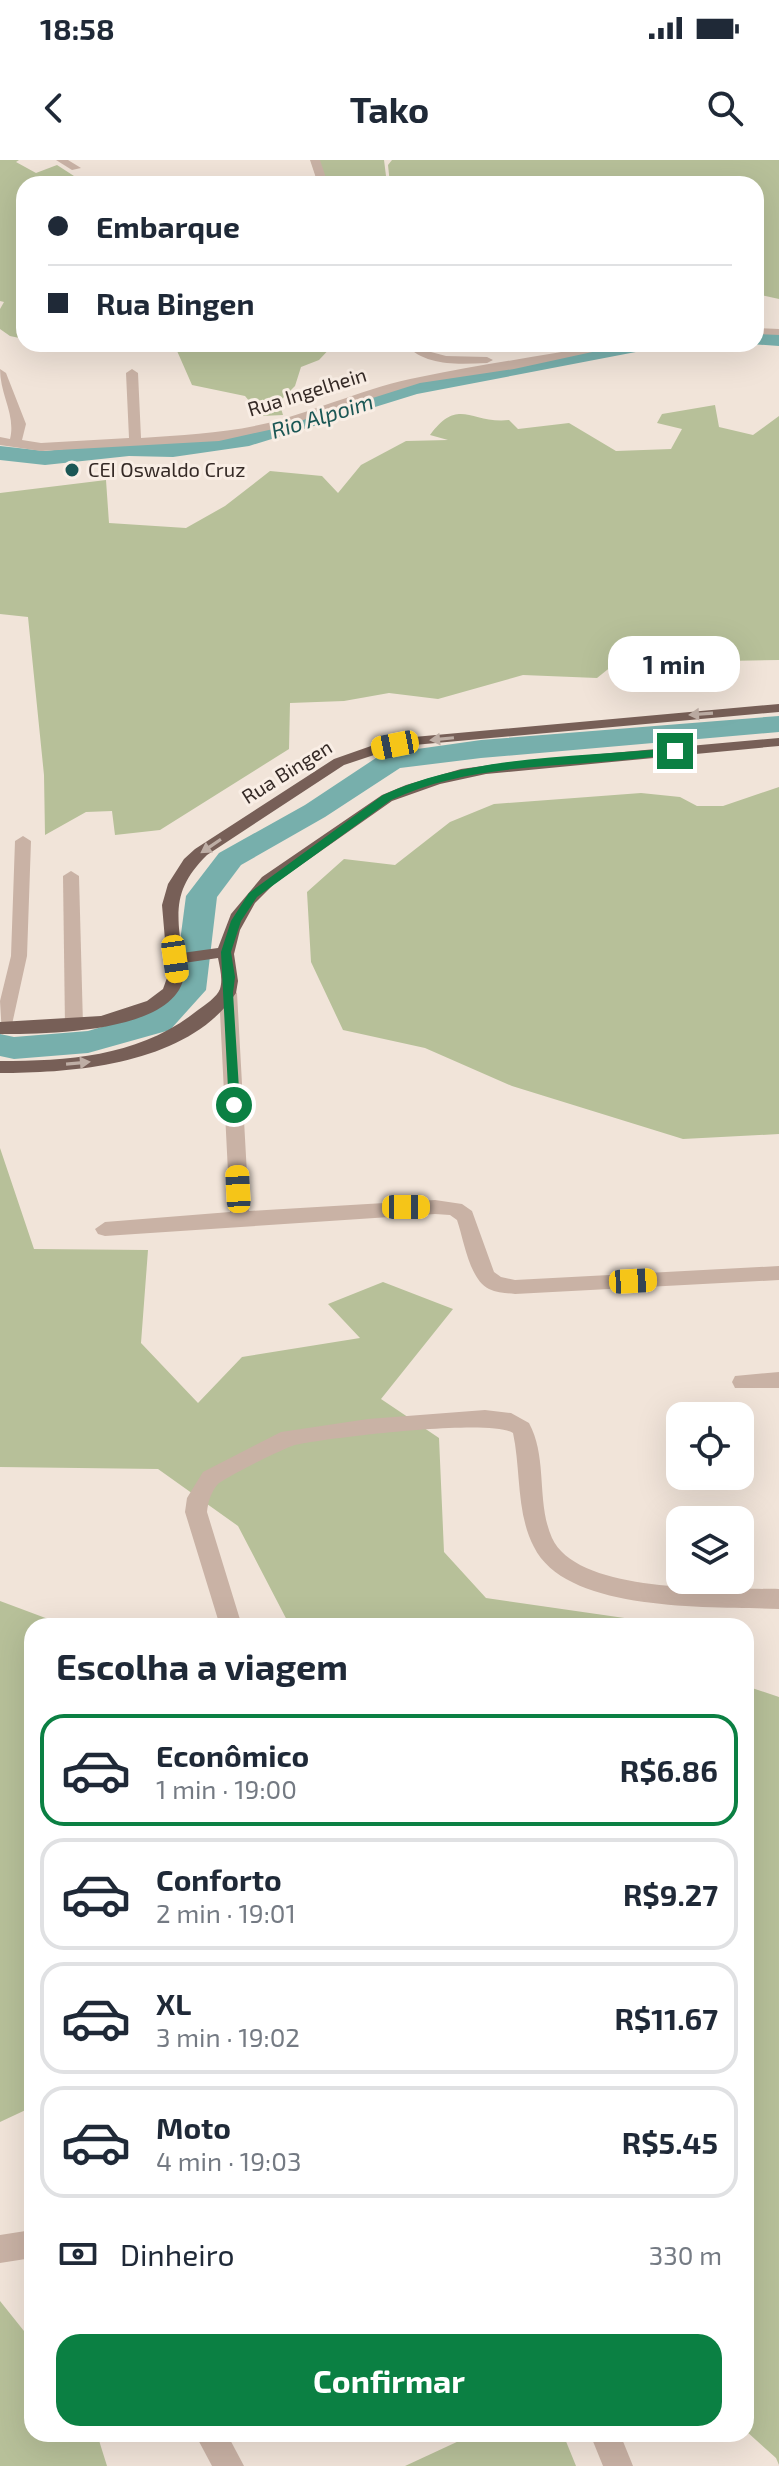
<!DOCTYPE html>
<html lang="pt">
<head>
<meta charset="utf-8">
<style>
  body { margin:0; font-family:"Exo 2",sans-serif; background:#f2f2f3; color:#1f2937; height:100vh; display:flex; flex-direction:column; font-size:30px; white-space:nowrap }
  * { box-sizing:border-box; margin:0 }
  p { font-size:26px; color:#747a83 }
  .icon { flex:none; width:44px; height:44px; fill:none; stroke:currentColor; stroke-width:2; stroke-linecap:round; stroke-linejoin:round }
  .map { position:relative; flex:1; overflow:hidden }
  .sheet { position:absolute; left:24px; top:1458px; width:730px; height:824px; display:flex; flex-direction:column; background:#fff; border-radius:24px; box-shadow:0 8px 32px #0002 }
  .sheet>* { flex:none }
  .guide { position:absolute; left:16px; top:16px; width:748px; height:176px; border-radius:24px; box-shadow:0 8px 32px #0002; display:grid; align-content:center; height:176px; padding:0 32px; background:#fff }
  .tools { position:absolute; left:666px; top:1242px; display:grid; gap:16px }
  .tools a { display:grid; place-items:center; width:88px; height:88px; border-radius:16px; background:#fff; box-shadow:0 8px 32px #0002; font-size:40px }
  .end { position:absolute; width:36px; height:36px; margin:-18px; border:10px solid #0b8043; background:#fff; box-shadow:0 0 0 4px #fff }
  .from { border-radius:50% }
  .bubble { position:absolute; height:56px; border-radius:24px; background:#fff; box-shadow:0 8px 32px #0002; font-size:26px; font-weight:700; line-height:56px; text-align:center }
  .car { position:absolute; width:24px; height:48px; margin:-24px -12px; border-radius:10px; box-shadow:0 0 6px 2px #0007; background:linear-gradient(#f5c518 24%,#345 0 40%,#f5c518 0 76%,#345 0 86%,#f5c518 0) }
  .guide b { display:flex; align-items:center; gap:28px; height:76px; font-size:30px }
  .guide b+b { border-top:2px solid #e0e1e3 }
  .guide i { width:20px; height:20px; background:#1f2937 }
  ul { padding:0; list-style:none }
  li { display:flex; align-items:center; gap:24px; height:112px; margin:0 16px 12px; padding:0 16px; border:4px solid #e0e1e3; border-radius:24px }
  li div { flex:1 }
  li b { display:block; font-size:30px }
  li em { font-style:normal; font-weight:700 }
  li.active { border-color:#0b8043 }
  li>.icon { width:72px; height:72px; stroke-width:1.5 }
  h2 { padding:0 32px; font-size:36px; line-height:96px }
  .pay { display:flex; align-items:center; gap:20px; height:88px; padding:0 32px; font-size:30px }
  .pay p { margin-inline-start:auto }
  .button { display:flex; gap:16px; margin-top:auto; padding:16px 32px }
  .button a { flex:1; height:92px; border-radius:24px; background:#0b8043; color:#fff; font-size:32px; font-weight:700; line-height:92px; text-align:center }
  .status { display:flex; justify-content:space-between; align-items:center; height:56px; padding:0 40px; background:#fff; direction:ltr }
  .status svg { height:22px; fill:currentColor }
  header { display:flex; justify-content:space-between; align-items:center; height:104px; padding:0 32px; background:#fff; font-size:36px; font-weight:700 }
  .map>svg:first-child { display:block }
</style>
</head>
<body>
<div class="status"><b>18:58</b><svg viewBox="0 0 49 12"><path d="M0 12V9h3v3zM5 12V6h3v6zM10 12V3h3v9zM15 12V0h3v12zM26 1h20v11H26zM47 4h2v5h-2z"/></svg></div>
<header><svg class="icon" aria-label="back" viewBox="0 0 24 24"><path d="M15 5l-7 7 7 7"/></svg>Tako<svg class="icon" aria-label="search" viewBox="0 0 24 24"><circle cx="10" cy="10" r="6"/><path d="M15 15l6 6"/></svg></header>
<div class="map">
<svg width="779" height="2306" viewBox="0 0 779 2306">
  <rect width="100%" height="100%" fill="#f1e4d9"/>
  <g fill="#b7c099">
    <path d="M 0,0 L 19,0 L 16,2 L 36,13 L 57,5 L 74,16 L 76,24 L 24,24 L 24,179 L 10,176 L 0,169 L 0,149 L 4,142 L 0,141 Z"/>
    <path d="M 319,0 L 384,0 L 387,24 L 326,24 Z"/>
    <path d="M 392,0 L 779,0 L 779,139 L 756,134 L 756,24 L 390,24 L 388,5 Z"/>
    <path d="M 174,184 L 334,184 L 319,200 L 301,207 L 295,226 L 279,242 L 283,255 L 262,256 L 245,236 L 192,225 Z"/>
    <path d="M 715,245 L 719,267 L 753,275 L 779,256 L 779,500 L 725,501 L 709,508 L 704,497 L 686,498 L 669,511 L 622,498 L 597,518 L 523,515 L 438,539 L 389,533 L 344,541 L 290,543 L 289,589 L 160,670 L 115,675 L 112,651 L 86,652 L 45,675 L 44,615 L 28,457 L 0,454 L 0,333 L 106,320 L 109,363 L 186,368 L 225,346 L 270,311 L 322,316 L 338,333 L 361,305 L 406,281 L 448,280 L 430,275 C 459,236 470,264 509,260 L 518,269 L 569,263 L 616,291 L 671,289 L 682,269 L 657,263 L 662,254 Z"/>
    <path d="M 779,627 L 779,974 L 683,979 L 512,926 L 425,888 L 343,870 L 311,802 L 307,732 L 344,699 L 395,705 L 450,662 L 494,644 L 641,633 L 680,637 L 697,646 L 723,646 Z"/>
    <path d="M 0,988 L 34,1089 L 148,1090 L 141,1183 L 198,1243 L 242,1197 L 360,1178 L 328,1144 L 383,1122 L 453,1149 L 381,1239 L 439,1278 L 444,1392 L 486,1438 L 680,1466 L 290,1466 L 238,1366 L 158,1309 L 0,1307 Z"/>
    <path d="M 0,1441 L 67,1466 L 32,1466 L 32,1947 L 0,1962 Z"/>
    <path d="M 746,1526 L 779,1537 L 779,2305 L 776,2298 L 746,2271 Z"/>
    <path d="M 0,2141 L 32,2181 L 32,2274 L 97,2274 L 107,2306 L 0,2306 Z"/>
    <path d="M 474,2274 L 563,2274 L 576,2306 L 405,2306 Z"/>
  </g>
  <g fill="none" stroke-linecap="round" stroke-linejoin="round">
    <g fill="#77afac" fill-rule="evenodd">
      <path d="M 756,172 L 779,172 L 779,186 L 750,184 L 756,184 Z"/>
      <path d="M 607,184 L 652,184 L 641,191 L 417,234 L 249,286 L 173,297 L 129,296 L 45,305 L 0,300 L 0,286 L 45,291 L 129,282 L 173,283 L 246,272 L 413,221 Z"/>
      <path d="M 779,556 L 779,572 L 481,598 L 400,608 L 325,657 L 241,705 L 217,737 L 206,830 L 170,870 L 88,893 L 14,899 L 0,896 L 0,874 L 14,877 L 88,871 L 146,854 L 174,827 L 186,736 L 219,693 L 305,645 L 382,594 L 481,580 Z"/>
    </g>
    <g fill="#c9b2a5" fill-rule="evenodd">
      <path d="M 56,0 L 68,0 L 81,8 L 72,10 Z"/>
      <path d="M 310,0 L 320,0 L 328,24 L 318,24 Z"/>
      <path d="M 756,168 L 779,169 L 779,175 L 756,174 Z"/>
      <path d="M 405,184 L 418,184 L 431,192 L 446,196 L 487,197 L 493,200 L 487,203 C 458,204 426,207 405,184 Z"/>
      <path d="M 606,184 L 629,184 L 514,209 L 420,223 L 278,268 L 219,281 L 41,291 L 0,285 L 0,277 L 10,279 C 16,255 0,235 0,209 L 6,213 L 26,264 L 22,280 L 41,283 L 129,278 L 126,213 L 132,209 L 138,213 L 141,278 C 184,275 226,273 268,263 C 319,250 367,227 420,217 C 481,204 544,196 606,184 Z"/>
      <path d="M 23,676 L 31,681 L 27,796 L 11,869 L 2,875 L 0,841 L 11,796 L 15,681 Z"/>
      <path d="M 71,711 L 79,716 L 83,865 L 74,871 L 65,865 L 63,716 Z"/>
      <path d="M 228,827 L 237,833 L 249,1051 L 435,1040 L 462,1044 L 472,1051 L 494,1112 L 501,1117 L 515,1120 L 779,1106 L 779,1120 L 515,1134 C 507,1133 497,1133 489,1129 C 469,1119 464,1080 457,1060 L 450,1055 L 435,1054 L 105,1076 L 98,1074 L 95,1069 L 105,1062 L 230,1052 L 219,833 Z"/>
      <path d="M 779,1212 L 779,1228 L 735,1228 L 732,1222 L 735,1216 Z"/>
      <path d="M 485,1250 L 511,1253 L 529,1263 C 548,1298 536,1342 552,1378 C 578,1435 725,1428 779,1429 L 779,1449 C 714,1446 567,1454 534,1387 C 516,1353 521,1310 513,1273 C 491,1258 327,1278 295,1285 C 284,1288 226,1317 218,1324 C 211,1332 208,1342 207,1352 L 242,1466 L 220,1466 L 185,1352 L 187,1338 L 203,1312 L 281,1272 L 368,1259 Z"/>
      <path d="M 32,2070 L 32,2098 L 0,2103 L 0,2075 Z"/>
      <path d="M 195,2274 L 227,2274 L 244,2306 L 212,2306 Z"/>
      <path d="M 590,2274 L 620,2274 L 633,2306 L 603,2306 Z"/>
    </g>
    <path fill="#775f57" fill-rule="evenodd" d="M 779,544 L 779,552 L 414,585 L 380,593 L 344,605 L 207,695 C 174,728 176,750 182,793 L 218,788 L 231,754 L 262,717 L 382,635 L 406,625 L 461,609 L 512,602 L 779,578 L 779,586 L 486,614 L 440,624 L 392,641 L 274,724 L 255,743 L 240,770 L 234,794 L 238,821 L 236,833 C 189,904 76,913 0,913 L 0,901 C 71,901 141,896 198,850 C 205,845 217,837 220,829 C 223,820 220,808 218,798 L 184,803 C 194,874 45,874 0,874 L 0,862 L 101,856 L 147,841 L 163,829 L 168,815 L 162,745 L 168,724 L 184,699 L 195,689 L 334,599 L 371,586 L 414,577 Z"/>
  </g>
  <defs><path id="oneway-solid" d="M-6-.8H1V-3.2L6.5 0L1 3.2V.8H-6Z" transform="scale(2)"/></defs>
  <g fill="#beaea5">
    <use href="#oneway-solid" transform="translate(701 554) rotate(176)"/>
    <use href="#oneway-solid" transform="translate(442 579) rotate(174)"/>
    <use href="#oneway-solid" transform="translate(211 686) rotate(146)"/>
    <use href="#oneway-solid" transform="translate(78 903) rotate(-5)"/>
  </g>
  <path fill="#0b8043" d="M 675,588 L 678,593 C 583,610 480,598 391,640 L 257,737 L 241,761 L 231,792 L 235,817 L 233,833 L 240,945 L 229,948 L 221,792 L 231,761 L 249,733 L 383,635 C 469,595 581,597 675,588 Z"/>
  <circle fill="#1b5755" stroke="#f9eee5" stroke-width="3" cx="72" cy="310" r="8"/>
  <g text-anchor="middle" stroke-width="6" stroke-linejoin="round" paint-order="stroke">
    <g font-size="20" fill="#352a26" stroke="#f9eee5">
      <text transform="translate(307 232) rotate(-17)" y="7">Rua Ingelhein</text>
      <text transform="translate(287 612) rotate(-32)" y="7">Rua Bingen</text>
    </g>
    <g font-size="20" fill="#352a26" stroke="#f9eee5" text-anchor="start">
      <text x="88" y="317">CEI Oswaldo Cruz</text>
    </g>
    <g font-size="22" font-style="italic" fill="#1b5755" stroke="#f9eee5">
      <text transform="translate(322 256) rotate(-17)" y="8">Rio Alpoim</text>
    </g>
  </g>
</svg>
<div class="tools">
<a><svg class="icon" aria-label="locate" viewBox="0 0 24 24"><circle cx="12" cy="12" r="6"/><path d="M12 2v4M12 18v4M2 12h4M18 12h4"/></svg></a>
<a><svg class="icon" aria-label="layers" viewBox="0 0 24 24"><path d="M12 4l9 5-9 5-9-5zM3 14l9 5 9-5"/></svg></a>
</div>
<i class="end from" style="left:234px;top:945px"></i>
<i class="end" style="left:675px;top:591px"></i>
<div class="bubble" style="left:608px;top:476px;width:132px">1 min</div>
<i class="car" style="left:395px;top:585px;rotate:259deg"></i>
<i class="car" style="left:175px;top:799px;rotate:172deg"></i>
<i class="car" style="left:238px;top:1029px;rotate:357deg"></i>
<i class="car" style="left:406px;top:1047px;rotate:90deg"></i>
<i class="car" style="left:633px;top:1121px;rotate:87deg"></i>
<div class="guide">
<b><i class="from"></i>Embarque</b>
<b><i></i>Rua Bingen</b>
</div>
<section class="sheet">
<h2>Escolha a viagem</h2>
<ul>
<li class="active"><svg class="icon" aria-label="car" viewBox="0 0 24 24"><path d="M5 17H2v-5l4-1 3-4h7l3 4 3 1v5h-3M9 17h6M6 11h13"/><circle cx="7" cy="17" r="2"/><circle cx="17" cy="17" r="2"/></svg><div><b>Econômico</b><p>1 min · 19:00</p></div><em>R$6.86</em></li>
<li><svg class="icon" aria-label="car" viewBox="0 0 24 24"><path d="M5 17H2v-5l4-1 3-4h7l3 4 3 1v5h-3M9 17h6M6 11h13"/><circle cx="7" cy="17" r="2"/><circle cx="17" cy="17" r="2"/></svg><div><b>Conforto</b><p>2 min · 19:01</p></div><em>R$9.27</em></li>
<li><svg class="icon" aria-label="car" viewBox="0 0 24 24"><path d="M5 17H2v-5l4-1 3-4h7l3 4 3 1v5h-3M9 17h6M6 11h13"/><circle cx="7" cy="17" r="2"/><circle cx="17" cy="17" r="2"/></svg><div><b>XL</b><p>3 min · 19:02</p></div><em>R$11.67</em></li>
<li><svg class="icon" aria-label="car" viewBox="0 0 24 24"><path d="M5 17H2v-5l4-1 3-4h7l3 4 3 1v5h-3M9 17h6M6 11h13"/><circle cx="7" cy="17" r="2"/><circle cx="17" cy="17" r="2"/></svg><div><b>Moto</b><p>4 min · 19:03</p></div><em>R$5.45</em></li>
</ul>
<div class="pay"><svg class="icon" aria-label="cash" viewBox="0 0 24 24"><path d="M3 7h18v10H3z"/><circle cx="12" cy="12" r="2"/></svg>Dinheiro<p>330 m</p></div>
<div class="button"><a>Confirmar</a></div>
</section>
</div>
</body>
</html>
